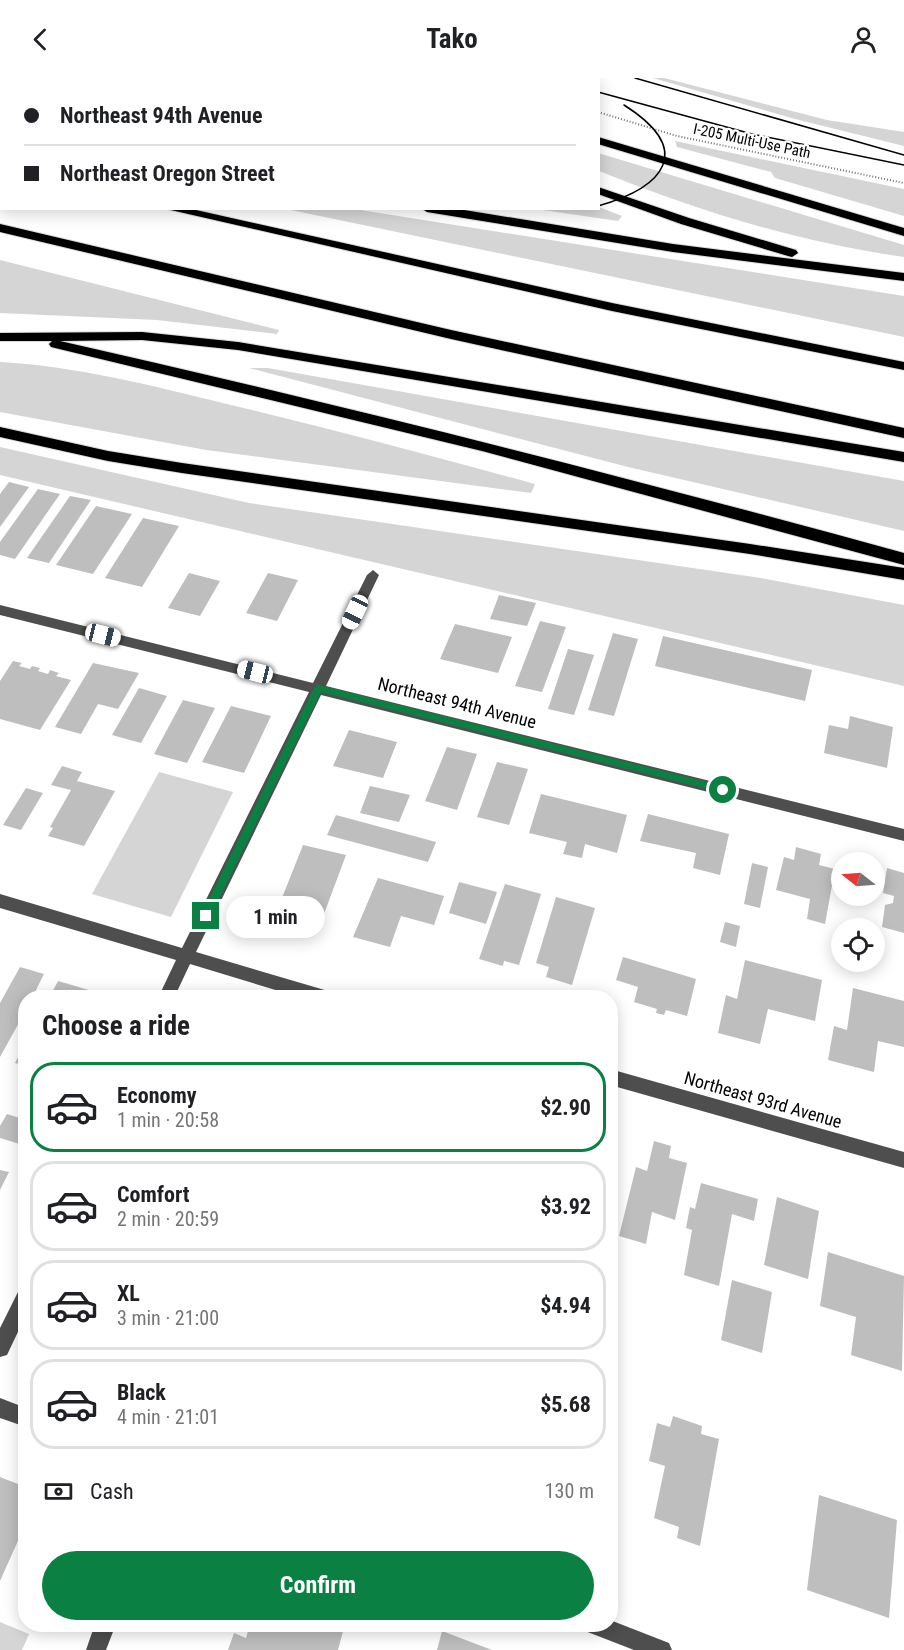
<!DOCTYPE html>
<html lang="en">
<head>
<meta charset="utf-8">
<style>
  body { margin:0; font-family:"Roboto Condensed",sans-serif; background:#f2f2f2; color:#202124; height:100vh; display:flex; flex-direction:column; font-size:22px; white-space:nowrap }
  * { box-sizing:border-box; margin:0 }
  p { font-size:20px; color:#757577 }
  .icon { flex:none; width:33px; height:33px; fill:none; stroke:currentColor; stroke-width:2; stroke-linecap:round; stroke-linejoin:round }
  .map { position:relative; flex:1; overflow:hidden }
  .details { position:absolute; left:18px; top:912px; width:600px; height:642px; display:flex; flex-direction:column; background:#fff; border-radius:24px; box-shadow:0 3px 15px #0003 }
  .details>* { flex:none }
  .banner { position:absolute; left:0px; top:0px; width:600px; height:132px; box-shadow:0 3px 15px #0003; display:grid; align-content:center; height:132px; padding:0 24px; background:#fff }
  .needle { width:39px; rotate:287deg }
  .fabs { position:absolute; left:831px; top:774px; display:grid; gap:12px }
  .fabs a { display:grid; place-items:center; width:54px; height:54px; border-radius:50%; background:#fff; box-shadow:0 3px 15px #0003; font-size:30px }
  .end { position:absolute; width:27px; height:27px; margin:-14px; border:8px solid #0b8043; background:#fff; box-shadow:0 0 0 3px #fff }
  .from { border-radius:50% }
  .bubble { position:absolute; height:42px; border-radius:21px; background:#fff; box-shadow:0 3px 15px #0003; font-size:20px; font-weight:700; line-height:42px; text-align:center }
  .car { position:absolute; width:18px; height:36px; margin:-18px -9px; border-radius:8px; box-shadow:0 0 4px 2px #0007; background:linear-gradient(#fff 24%,#345 0 40%,#fff 0 76%,#345 0 86%,#fff 0) }
  .banner b { display:flex; align-items:center; gap:21px; height:57px; font-size:22px }
  .banner b+b { border-top:2px solid #e0e0e0 }
  .banner i { width:15px; height:15px; background:#202124 }
  ul { padding:0; list-style:none }
  li { display:flex; align-items:center; gap:18px; height:90px; margin:0 12px 9px; padding:0 12px; border:3px solid #e0e0e0; border-radius:24px }
  li div { flex:1 }
  li b { display:block; font-size:22px }
  li em { font-style:normal; font-weight:700 }
  li.selected { border-color:#0b8043 }
  li>.icon { width:54px; height:54px; stroke-width:1.5 }
  h2 { padding:0 24px; font-size:27px; line-height:72px }
  .pay { display:flex; align-items:center; gap:15px; height:66px; padding:0 24px; font-size:22px }
  .pay p { margin-inline-start:auto }
  .button { display:flex; gap:12px; margin-top:auto; padding:12px 24px }
  .button a { flex:1; height:69px; border-radius:36px; background:#0b8043; color:#fff; font-size:24px; font-weight:700; line-height:69px; text-align:center }
  header { display:flex; justify-content:space-between; align-items:center; height:78px; padding:0 24px; background:#fff; font-size:27px; font-weight:700 }
  .map>svg:first-child { display:block }
</style>
</head>
<body>
<header><svg class="icon" aria-label="back" viewBox="0 0 24 24"><path d="M15 5l-7 7 7 7"/></svg>Tako<svg class="icon" aria-label="person" viewBox="0 0 24 24"><circle cx="12" cy="8" r="4"/><path d="M4 21q1-7 8-7t8 7"/></svg></header>
<div class="map">
<svg width="904" height="1572" viewBox="0 0 904 1572">
  <rect width="100%" height="100%" fill="#fff"/>
  <g fill="#d5d5d5">
    <path d="M 0,0 L 265,0 L 270,1 L 2,2 L 1,35 Z"/>
    <path d="M 653,0 L 664,0 L 827,42 L 904,54 L 904,68 L 795,41 Z"/>
    <path d="M 675,63 L 904,111 L 904,138 L 775,100 L 771,94 L 677,69 Z"/>
    <path d="M 598,75 L 904,167 L 904,179 C 798,164 698,133 599,93 Z"/>
    <path d="M 599,129 L 622,138 L 618,143 L 536,131 Z"/>
    <path d="M 286,131 L 354,131 L 904,218 L 904,259 Z"/>
    <path d="M 0,182 L 279,252 L 277,256 L 157,242 L 0,235 Z"/>
    <path d="M 0,284 C 76,288 153,308 227,326 C 331,351 433,378 535,406 L 531,415 L 206,372 L 0,334 Z"/>
    <path d="M 249,290 L 268,290 L 904,403 L 904,453 L 628,389 Z"/>
    <path d="M 0,369 L 249,425 L 761,500 L 904,527 L 904,608 L 0,397 Z"/>
    <path d="M 159,694 L 233,714 L 171,839 L 92,816 Z"/>
    <path d="M 0,1544 L 29,1556 L 22,1572 L 0,1572 Z"/>
  </g>
  <g fill="#bebebe">
    <path d="M 9,404 L 29,409 L 0,449 L 0,416 Z"/>
    <path d="M 38,411 L 60,416 L 15,481 L 0,477 L 0,464 Z"/>
    <path d="M 70,418 L 91,422 L 49,485 L 27,480 Z"/>
    <path d="M 96,428 L 132,436 L 93,496 L 56,487 Z"/>
    <path d="M 143,440 L 179,448 L 142,509 L 105,500 Z"/>
    <path d="M 189,495 L 220,503 L 200,538 L 168,530 Z"/>
    <path d="M 268,495 L 298,502 L 277,543 L 246,535 Z"/>
    <path d="M 499,517 L 536,525 L 527,548 L 490,541 Z"/>
    <path d="M 540,543 L 566,549 L 542,614 L 515,608 Z"/>
    <path d="M 455,546 L 512,559 L 498,595 L 440,581 Z"/>
    <path d="M 613,555 L 638,561 L 614,638 L 588,632 Z"/>
    <path d="M 663,558 L 812,592 L 805,623 L 655,588 Z"/>
    <path d="M 568,571 L 594,577 L 574,637 L 548,631 Z"/>
    <path d="M 13,583 L 22,585 L 19,588 L 30,591 L 32,588 L 40,590 L 38,593 L 48,596 L 50,592 L 59,595 L 56,598 L 71,602 L 40,652 L 0,641 L 0,603 Z"/>
    <path d="M 93,585 L 139,595 L 118,631 L 98,626 L 81,656 L 55,649 Z"/>
    <path d="M 139,610 L 167,618 L 141,665 L 112,657 Z"/>
    <path d="M 183,622 L 215,630 L 187,685 L 154,676 Z"/>
    <path d="M 231,628 L 271,638 L 244,695 L 202,684 Z"/>
    <path d="M 850,638 L 893,649 L 887,690 L 824,675 L 829,647 L 848,651 Z"/>
    <path d="M 349,652 L 397,664 L 383,700 L 333,688 Z"/>
    <path d="M 447,669 L 477,676 L 457,732 L 425,723 Z"/>
    <path d="M 497,684 L 528,691 L 509,747 L 477,739 Z"/>
    <path d="M 62,688 L 82,694 L 77,703 L 115,713 L 84,768 L 48,758 L 53,750 L 50,749 L 71,712 L 51,707 Z"/>
    <path d="M 370,708 L 410,717 L 399,744 L 360,735 Z"/>
    <path d="M 26,710 L 43,715 L 21,752 L 3,747 Z"/>
    <path d="M 541,716 L 627,737 L 617,775 L 585,766 L 582,780 L 563,776 L 567,764 L 529,755 Z"/>
    <path d="M 648,736 L 729,756 L 720,797 L 693,790 L 696,775 L 640,763 Z"/>
    <path d="M 336,737 L 436,764 L 428,784 L 327,757 Z"/>
    <path d="M 303,767 L 346,777 L 321,844 L 313,842 L 311,849 L 274,840 Z"/>
    <path d="M 796,769 L 821,776 L 819,787 L 835,791 L 825,846 L 807,841 L 810,821 L 776,812 L 784,779 L 794,782 Z"/>
    <path d="M 752,785 L 768,789 L 760,830 L 744,826 Z"/>
    <path d="M 887,790 L 904,795 L 904,855 L 882,849 L 885,827 L 893,825 L 894,818 L 883,815 Z"/>
    <path d="M 378,800 L 444,818 L 434,847 L 401,838 L 390,869 L 353,859 Z"/>
    <path d="M 459,804 L 497,814 L 486,846 L 449,835 Z"/>
    <path d="M 505,806 L 541,816 L 519,887 L 504,883 L 503,888 L 479,881 Z"/>
    <path d="M 556,819 L 595,830 L 572,907 L 546,899 L 549,889 L 536,885 Z"/>
    <path d="M 725,844 L 740,848 L 736,869 L 720,864 Z"/>
    <path d="M 623,879 L 696,901 L 687,938 L 666,932 L 664,937 L 656,935 L 657,931 L 634,924 L 638,909 L 616,902 Z"/>
    <path d="M 745,882 L 822,902 L 815,943 L 768,931 L 760,966 L 718,955 L 726,917 L 737,921 Z"/>
    <path d="M 20,889 L 44,896 L 32,920 L 26,920 L 26,932 L 0,979 L 0,925 Z"/>
    <path d="M 58,903 L 96,914 L 93,920 L 49,920 Z"/>
    <path d="M 853,910 L 904,923 L 904,969 L 878,963 L 874,994 L 828,982 L 834,948 L 847,952 Z"/>
    <path d="M 26,964 L 26,988 L 15,985 Z"/>
    <path d="M 7,1036 L 26,1042 L 26,1068 L 0,1060 L 0,1048 Z"/>
    <path d="M 654,1063 L 671,1068 L 669,1080 L 687,1085 L 675,1142 L 652,1134 L 646,1166 L 619,1158 L 636,1089 L 647,1093 Z"/>
    <path d="M 0,1092 L 9,1094 L 0,1112 Z"/>
    <path d="M 701,1105 L 758,1121 L 754,1143 L 732,1136 L 719,1208 L 684,1197 L 692,1152 L 686,1150 L 690,1129 L 695,1131 Z"/>
    <path d="M 777,1119 L 819,1133 L 808,1201 L 764,1187 Z"/>
    <path d="M 828,1174 L 904,1198 L 902,1293 L 851,1277 L 856,1239 L 820,1228 Z"/>
    <path d="M 732,1202 L 772,1214 L 762,1275 L 721,1262 Z"/>
    <path d="M 673,1338 L 702,1348 L 701,1356 L 719,1361 L 700,1468 L 677,1460 L 679,1449 L 654,1440 L 665,1388 L 649,1383 L 657,1345 L 670,1349 Z"/>
    <path d="M 0,1399 L 23,1408 L 18,1421 L 26,1424 L 26,1445 L 0,1503 Z"/>
    <path d="M 819,1417 L 897,1442 L 889,1540 L 807,1512 Z"/>
    <path d="M 250,1546 L 345,1546 L 338,1572 L 228,1572 L 234,1555 L 246,1560 Z"/>
    <path d="M 442,1553 L 492,1572 L 437,1572 Z"/>
  </g>
  <g fill="none" stroke-linecap="round" stroke-linejoin="round">
    <defs>
      <g id="highway">
        <path d="M 301,0 L 315,0 L 316,2 L 302,2 Z"/>
        <path d="M 376,0 L 392,0 L 393,2 L 377,2 Z"/>
        <path d="M 598,59 L 904,150 L 904,158 L 598,66 Z"/>
        <rect x="0" y="60" width="2" height="7"/>
        <path d="M 0,87 L 2,88 L 2,95 L 0,95 Z"/>
        <path d="M 598,109 L 689,140 L 796,172 L 798,175 L 792,179 L 788,178 L 681,146 L 598,116 Z"/>
        <path d="M 162,130 L 187,130 L 612,225 L 904,284 L 904,292 L 612,233 Z"/>
        <path d="M 421,130 L 452,130 L 673,166 L 904,195 L 904,203 L 673,174 L 427,134 Z"/>
        <path d="M 0,146 L 451,252 L 904,350 L 904,360 L 451,261 L 0,154 Z"/>
        <path d="M 142,254 L 238,264 L 904,374 L 904,384 L 238,272 L 142,262 L 60,263 C 343,327 624,398 904,475 L 904,487 L 482,373 L 51,269 L 49,266 L 52,263 L 0,263 L 0,255 Z"/>
        <path d="M 0,349 L 108,373 L 182,385 L 750,466 L 904,490 L 904,502 L 750,476 L 182,395 L 108,383 L 0,359 Z"/>
      </g>
    </defs>
    <use href="#highway" stroke="#dbdbdb" stroke-width="2"/>
    <g stroke="#707070" stroke-width="2" stroke-dasharray="1 2" stroke-linecap="butt">
      <path d="M 497,0 L 501,2"/>
      <path d="M 598,34 L 677,58 L 904,105"/>
    </g>
    <g fill="#4e4e4e" fill-rule="evenodd">
      <path d="M 373,492 L 379,497 L 326,608 L 904,751 L 904,763 L 321,617 L 196,874 L 328,913 L 334,915 L 336,920 L 302,920 L 190,886 L 174,920 L 158,920 L 176,882 L 0,830 L 0,816 L 182,870 L 309,614 L 0,537 L 0,527 L 313,605 L 367,497 Z"/>
      <path d="M 610,991 L 904,1074 L 904,1090 L 610,1007 Z"/>
      <path d="M 26,1207 L 26,1237 L 7,1277 L 0,1279 L 0,1250 L 20,1210 Z"/>
      <path d="M 0,1320 L 26,1330 L 26,1349 L 0,1340 Z"/>
      <path d="M 610,1542 L 669,1565 L 672,1572 L 634,1572 L 585,1553 L 582,1546 L 610,1546 Z"/>
      <path d="M 95,1546 L 116,1546 L 106,1572 L 86,1572 Z"/>
    </g>
    <use href="#highway" fill="#000" fill-rule="evenodd"/>
    <g stroke="#000" stroke-width="1.5">
      <path d="M 552,0 L 557,2"/>
      <path d="M 635,0 L 904,77"/>
      <path d="M 598,14 L 752,56 L 904,87"/>
      <path d="M 598,128 C 665,109 695,72 624,27"/>
      <path d="M 547,130 L 579,130"/>
    </g>
  </g>
  <path fill="#0b8043" d="M 319,607 L 723,708 L 728,712 L 723,715 L 321,614 L 209,841 L 202,841 L 202,835 L 314,610 Z"/>
  <g text-anchor="middle" stroke-width="4.5" stroke-linejoin="round" paint-order="stroke">
    <g font-size="15" fill="#000" stroke="#fff">
      <text transform="translate(752 63) rotate(12)" y="5">I-205 Multi-Use Path</text>
    </g>
    <g font-size="18" fill="#000" stroke="#fff">
      <text transform="translate(457 625) rotate(14)" y="6">Northeast 94th Avenue</text>
      <text transform="translate(763 1022) rotate(16)" y="6">Northeast 93rd Avenue</text>
    </g>
  </g>
</svg>
<div class="fabs">
<a><svg class="needle" viewBox="-14 -14 28 28"><path d="M0-13l5 13h-10z" fill="#e53935"/><path d="M0 13l5-13h-10z" fill="#757577"/></svg></a>
<a><svg class="icon" aria-label="locate" viewBox="0 0 24 24"><circle cx="12" cy="12" r="6"/><path d="M12 2v4M12 18v4M2 12h4M18 12h4"/></svg></a>
</div>
<i class="end from" style="left:723px;top:712px"></i>
<i class="end" style="left:206px;top:838px"></i>
<div class="bubble" style="left:226px;top:818px;width:99px">1 min</div>
<i class="car" style="left:355px;top:534px;rotate:205deg"></i>
<i class="car" style="left:103px;top:557px;rotate:104deg"></i>
<i class="car" style="left:255px;top:594px;rotate:284deg"></i>
<div class="banner">
<b><i class="from"></i>Northeast 94th Avenue</b>
<b><i></i>Northeast Oregon Street</b>
</div>
<section class="details">
<h2>Choose a ride</h2>
<ul>
<li class="selected"><svg class="icon" aria-label="car" viewBox="0 0 24 24"><path d="M5 17H2v-5l4-1 3-4h7l3 4 3 1v5h-3M9 17h6M6 11h13"/><circle cx="7" cy="17" r="2"/><circle cx="17" cy="17" r="2"/></svg><div><b>Economy</b><p>1 min · 20:58</p></div><em>$2.90</em></li>
<li><svg class="icon" aria-label="car" viewBox="0 0 24 24"><path d="M5 17H2v-5l4-1 3-4h7l3 4 3 1v5h-3M9 17h6M6 11h13"/><circle cx="7" cy="17" r="2"/><circle cx="17" cy="17" r="2"/></svg><div><b>Comfort</b><p>2 min · 20:59</p></div><em>$3.92</em></li>
<li><svg class="icon" aria-label="car" viewBox="0 0 24 24"><path d="M5 17H2v-5l4-1 3-4h7l3 4 3 1v5h-3M9 17h6M6 11h13"/><circle cx="7" cy="17" r="2"/><circle cx="17" cy="17" r="2"/></svg><div><b>XL</b><p>3 min · 21:00</p></div><em>$4.94</em></li>
<li><svg class="icon" aria-label="car" viewBox="0 0 24 24"><path d="M5 17H2v-5l4-1 3-4h7l3 4 3 1v5h-3M9 17h6M6 11h13"/><circle cx="7" cy="17" r="2"/><circle cx="17" cy="17" r="2"/></svg><div><b>Black</b><p>4 min · 21:01</p></div><em>$5.68</em></li>
</ul>
<div class="pay"><svg class="icon" aria-label="cash" viewBox="0 0 24 24"><path d="M3 7h18v10H3z"/><circle cx="12" cy="12" r="2"/></svg>Cash<p>130 m</p></div>
<div class="button"><a>Confirm</a></div>
</section>
</div>
</body>
</html>
